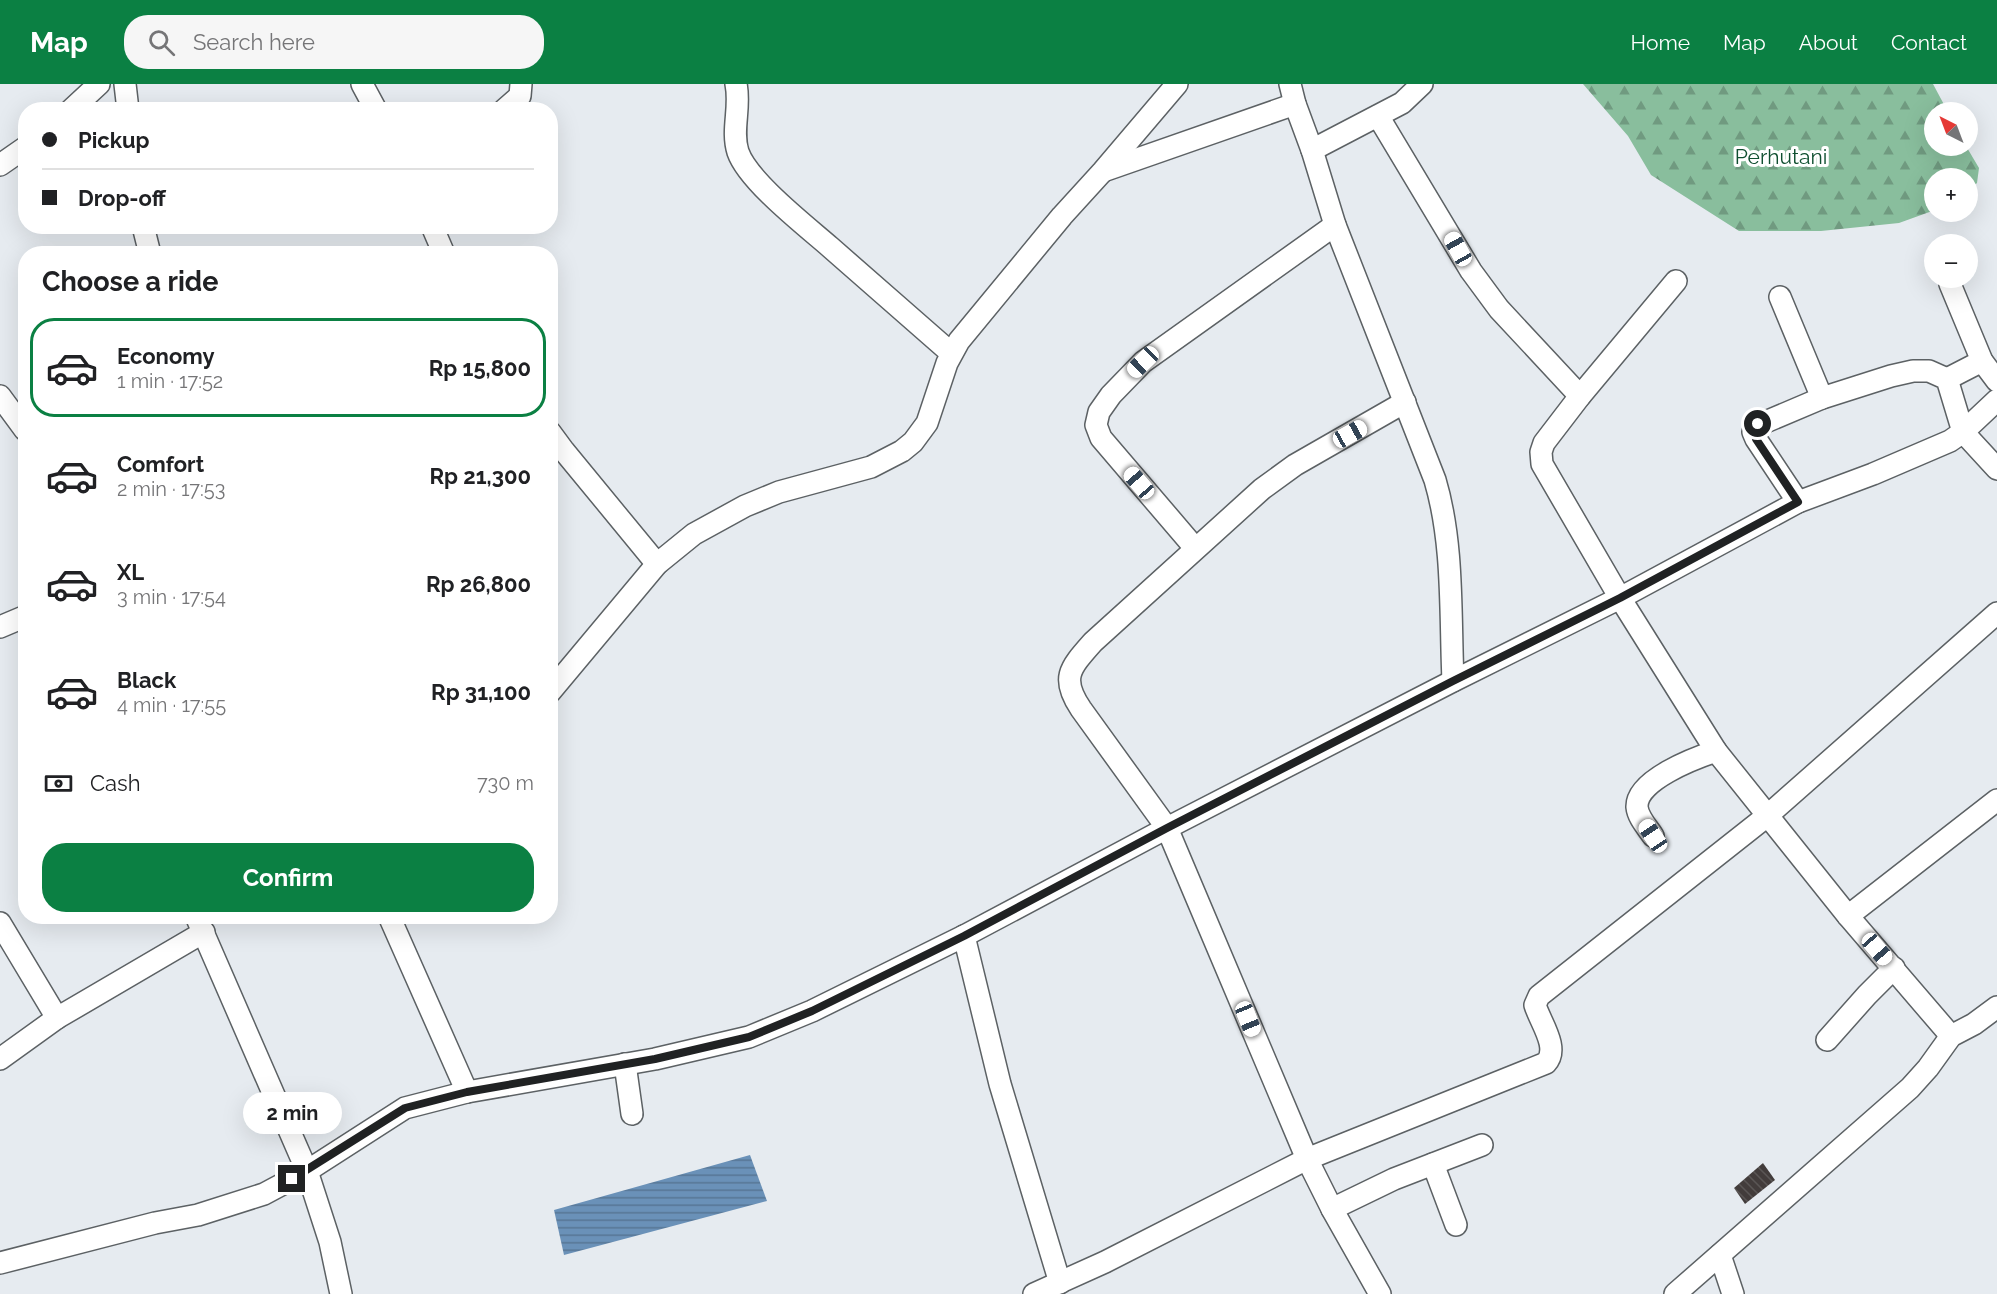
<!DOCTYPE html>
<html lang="en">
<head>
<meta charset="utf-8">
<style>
  body { margin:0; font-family:Raleway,sans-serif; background:#f6f6f6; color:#202124; height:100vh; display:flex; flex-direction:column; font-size:22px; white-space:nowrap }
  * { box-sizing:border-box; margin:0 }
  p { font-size:20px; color:#757577 }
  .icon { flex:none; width:33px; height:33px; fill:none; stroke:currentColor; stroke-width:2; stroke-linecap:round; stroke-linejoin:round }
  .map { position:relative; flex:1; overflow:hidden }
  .panel { position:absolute; left:18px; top:162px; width:540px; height:678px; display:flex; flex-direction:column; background:#fff; border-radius:24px; box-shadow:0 6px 24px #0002 }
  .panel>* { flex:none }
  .banner { position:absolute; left:18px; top:18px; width:540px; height:132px; border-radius:24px; box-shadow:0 6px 24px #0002; display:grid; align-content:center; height:132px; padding:0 24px; background:#fff }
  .needle { width:39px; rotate:318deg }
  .fabs { position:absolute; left:1924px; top:18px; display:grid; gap:12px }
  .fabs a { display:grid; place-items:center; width:54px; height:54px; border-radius:50%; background:#fff; box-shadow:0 6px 24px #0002; font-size:30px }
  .end { position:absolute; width:27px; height:27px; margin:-14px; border:8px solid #202223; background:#fff; box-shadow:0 0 0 3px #fff }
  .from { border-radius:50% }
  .bubble { position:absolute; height:42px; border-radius:21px; background:#fff; box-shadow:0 6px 24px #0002; font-size:20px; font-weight:700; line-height:42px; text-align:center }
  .car { position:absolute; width:18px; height:36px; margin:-18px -9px; border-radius:8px; box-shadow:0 0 4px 2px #0007; background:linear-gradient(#fff 24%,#345 0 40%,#fff 0 76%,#345 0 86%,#fff 0) }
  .banner b { display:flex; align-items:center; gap:21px; height:57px; font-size:22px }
  .banner b+b { border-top:2px solid #e0e0e0 }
  .banner i { width:15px; height:15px; background:#202124 }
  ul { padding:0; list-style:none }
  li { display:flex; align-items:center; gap:18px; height:99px; margin:0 12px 9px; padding:0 12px; border:3px solid transparent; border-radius:24px }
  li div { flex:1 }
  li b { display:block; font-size:22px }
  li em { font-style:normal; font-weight:700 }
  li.selected { border-color:#0b8043 }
  li>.icon { width:54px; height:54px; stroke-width:1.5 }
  h2 { padding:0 24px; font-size:27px; line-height:72px }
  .pay { display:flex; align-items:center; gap:15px; height:66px; padding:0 24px; font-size:22px }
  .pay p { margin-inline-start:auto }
  .action { display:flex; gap:12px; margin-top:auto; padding:12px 24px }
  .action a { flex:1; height:69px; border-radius:24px; background:#0b8043; color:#fff; font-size:24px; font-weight:700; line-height:69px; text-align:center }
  header { display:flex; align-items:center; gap:36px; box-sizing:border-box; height:84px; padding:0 30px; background:#0b8043; color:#fff }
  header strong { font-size:28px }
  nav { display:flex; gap:33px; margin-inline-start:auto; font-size:21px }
  .search { width:420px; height:54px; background:#f6f6f6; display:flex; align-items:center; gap:15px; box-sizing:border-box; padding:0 21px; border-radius:24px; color:#757577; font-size:22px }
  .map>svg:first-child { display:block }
</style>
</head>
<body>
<header>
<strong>Map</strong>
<div class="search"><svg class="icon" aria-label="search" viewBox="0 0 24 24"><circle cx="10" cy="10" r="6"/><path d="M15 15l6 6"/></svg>Search here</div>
<nav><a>Home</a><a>Map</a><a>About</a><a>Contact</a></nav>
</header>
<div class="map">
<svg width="1997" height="1210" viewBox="0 0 1997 1210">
  <defs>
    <pattern id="forest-firs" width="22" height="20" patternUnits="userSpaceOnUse" patternTransform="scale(1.5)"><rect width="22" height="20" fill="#89be9d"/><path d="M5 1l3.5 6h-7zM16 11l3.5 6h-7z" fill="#709a80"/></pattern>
    <pattern id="water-rules" width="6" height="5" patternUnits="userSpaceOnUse" patternTransform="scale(1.5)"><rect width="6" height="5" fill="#6a91b8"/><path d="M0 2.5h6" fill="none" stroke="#577695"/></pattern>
    <pattern id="building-back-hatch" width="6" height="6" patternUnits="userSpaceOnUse" patternTransform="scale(1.5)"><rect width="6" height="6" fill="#423c3b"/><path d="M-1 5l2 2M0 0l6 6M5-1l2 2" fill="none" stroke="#5a5655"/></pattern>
  </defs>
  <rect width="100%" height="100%" fill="#e6ebf0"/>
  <path fill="url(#forest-firs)" d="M 1583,0 L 1933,0 L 1948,28 L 1935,28 L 1935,62 L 1966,62 L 1979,84 L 1977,99 L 1968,107 L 1968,94 L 1935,94 L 1935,126 L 1899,139 L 1821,147 L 1739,147 L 1651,91 L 1628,52 Z"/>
  <path fill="url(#water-rules)" d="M 750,1071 L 767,1117 L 564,1171 L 554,1126 Z"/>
  <path fill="url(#building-back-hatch)" d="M 1763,1079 L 1775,1096 L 1745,1120 L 1734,1104 Z"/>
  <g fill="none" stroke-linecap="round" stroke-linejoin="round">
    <defs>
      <g id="minor">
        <path d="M 125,0 L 128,26"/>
        <path d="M 362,0 L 376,26"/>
        <path d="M 736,0 C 741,23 731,46 738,68 C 748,97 806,142 830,163 C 870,198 911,234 951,269"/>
        <path d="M 1290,0 L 1295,20 L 1312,66 L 1335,141 L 1435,396 C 1454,460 1450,531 1453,597"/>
        <path d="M 71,26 L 99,0"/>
        <path d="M 504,26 L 520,12 L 521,0"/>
        <path d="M 1378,32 L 1471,187 L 1499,225 L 1580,312"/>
        <path d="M 1312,66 L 1402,19 L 1422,0"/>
        <path d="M 0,81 L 26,63"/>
        <path d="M 1106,86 L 1295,20"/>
        <path d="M 143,142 L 150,170"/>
        <path d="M 432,142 L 444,170"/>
        <path d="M 1676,197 L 1580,312 L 1544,359 L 1541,368 L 1542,380 L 1620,514 L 1716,667 L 1848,832 L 1951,952"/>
        <path d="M 1950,200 L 1982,277 L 1997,297"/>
        <path d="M 1780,213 L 1822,314"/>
        <path d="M 1947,295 L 1982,277"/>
        <path d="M 0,312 L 25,346"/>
        <path d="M 550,348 L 564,367 L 657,480"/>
        <path d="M 1798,418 L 1756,355 L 1753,348 L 1756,342 L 1822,314 L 1891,292 L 1913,287 L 1929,287 L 1947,295 L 1963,348 L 1997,385"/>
        <path d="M 1195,464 L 1101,354 L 1096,341 L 1099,328 L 1111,311 L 1143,278 L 1335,141"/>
        <path d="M 0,543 L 26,532"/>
        <path d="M 550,608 L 657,480 L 694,450 L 745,422 L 779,408 L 871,383 L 902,367 L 913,358 L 927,339 L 947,279 L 959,257 L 1062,132 L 1103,87 L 1177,0"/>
        <path d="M 1653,752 C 1648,744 1638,734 1637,723 C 1636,696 1695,674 1716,667"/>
        <path d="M 196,832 L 307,1087 L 330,1158 L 341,1210"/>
        <path d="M 389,832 L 467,1008"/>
        <path d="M 1848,832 L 1997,716"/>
        <path d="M 0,839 L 57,934"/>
        <path d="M 964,852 L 1000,1000 L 1060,1199"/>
        <path d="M 1827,956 L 1867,911 L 1894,884"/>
        <path d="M 0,975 L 57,934 L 204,848"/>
        <path d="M 625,980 L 632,1030"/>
        <path d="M 1433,1080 L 1456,1141"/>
        <path d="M 1332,1125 L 1394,1095 L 1482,1061"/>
        <path d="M 1720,1171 L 1733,1210"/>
        <path d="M 0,1179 L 155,1139 L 198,1131 L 264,1110 L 307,1087 L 405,1024 L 467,1008 L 655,975 L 749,953 L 812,927 L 964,852 L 1167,744 L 1453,597 L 1620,514 L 1798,418 L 1873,390 L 1950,357 L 1963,348 L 1997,316"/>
        <path d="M 1034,1210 L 1105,1178 L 1307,1075 L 1546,979 C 1560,964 1540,938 1535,921 L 1539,912 L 1767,732 L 1997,529"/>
        <path d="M 1380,1210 L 1332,1125 L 1307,1075 L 1167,744 L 1081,625 C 1060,594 1070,584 1093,558 L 1262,405 L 1295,381 L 1405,318"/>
        <path d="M 1675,1210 L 1910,1004 L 1928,984 L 1951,952 L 1974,940 L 1997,923"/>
      </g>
    </defs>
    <use href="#minor" stroke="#5c6164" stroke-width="24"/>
    <use href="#minor" stroke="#fff" stroke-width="21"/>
  </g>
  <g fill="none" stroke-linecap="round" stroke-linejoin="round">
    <path stroke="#202223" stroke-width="8" d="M 292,1095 L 405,1024 L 467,1008 L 655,975 L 749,953 L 812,927 L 964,852 L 1167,744 L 1453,597 L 1620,514 L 1798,418 L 1756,355 L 1754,346 L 1758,340"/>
  </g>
  <g text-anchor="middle" stroke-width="6" stroke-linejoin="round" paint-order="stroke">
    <g font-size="21" fill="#0f4f30" stroke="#fff">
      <text x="1781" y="80">Perhutani</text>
    </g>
  </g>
</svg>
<div class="fabs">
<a><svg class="needle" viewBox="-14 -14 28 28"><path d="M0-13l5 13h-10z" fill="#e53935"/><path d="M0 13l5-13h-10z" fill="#757577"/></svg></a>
<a>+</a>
<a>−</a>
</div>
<i class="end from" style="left:1758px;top:340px"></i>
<i class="end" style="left:292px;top:1095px"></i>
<div class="bubble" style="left:243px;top:1008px;width:99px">2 min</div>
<i class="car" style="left:1458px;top:165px;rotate:331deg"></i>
<i class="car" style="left:1143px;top:278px;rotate:226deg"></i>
<i class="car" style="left:1350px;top:350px;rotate:61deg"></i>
<i class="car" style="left:1139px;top:399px;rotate:319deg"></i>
<i class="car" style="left:1653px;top:752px;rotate:326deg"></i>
<i class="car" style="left:1877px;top:865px;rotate:139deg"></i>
<i class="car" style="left:1248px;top:935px;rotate:158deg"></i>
<div class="banner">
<b><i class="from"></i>Pickup</b>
<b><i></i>Drop-off</b>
</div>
<section class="panel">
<h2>Choose a ride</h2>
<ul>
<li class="selected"><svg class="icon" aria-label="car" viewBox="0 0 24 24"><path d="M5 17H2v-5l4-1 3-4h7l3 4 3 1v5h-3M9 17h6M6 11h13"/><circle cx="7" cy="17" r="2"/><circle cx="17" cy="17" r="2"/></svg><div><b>Economy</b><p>1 min · 17:52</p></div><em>Rp 15,800</em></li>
<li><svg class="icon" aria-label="car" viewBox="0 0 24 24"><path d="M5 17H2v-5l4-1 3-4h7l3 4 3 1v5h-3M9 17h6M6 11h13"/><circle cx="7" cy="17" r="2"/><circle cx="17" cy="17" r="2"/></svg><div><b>Comfort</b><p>2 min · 17:53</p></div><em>Rp 21,300</em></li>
<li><svg class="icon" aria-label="car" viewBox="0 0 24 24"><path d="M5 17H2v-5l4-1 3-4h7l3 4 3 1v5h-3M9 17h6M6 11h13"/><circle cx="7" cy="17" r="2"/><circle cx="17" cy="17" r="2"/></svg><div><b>XL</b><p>3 min · 17:54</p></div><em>Rp 26,800</em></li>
<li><svg class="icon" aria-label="car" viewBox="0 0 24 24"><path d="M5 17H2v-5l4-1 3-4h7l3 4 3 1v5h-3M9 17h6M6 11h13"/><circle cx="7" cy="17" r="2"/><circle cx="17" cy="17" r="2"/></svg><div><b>Black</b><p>4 min · 17:55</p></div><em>Rp 31,100</em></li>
</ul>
<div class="pay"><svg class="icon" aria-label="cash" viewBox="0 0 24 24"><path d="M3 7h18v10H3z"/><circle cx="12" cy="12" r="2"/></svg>Cash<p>730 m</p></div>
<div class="action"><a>Confirm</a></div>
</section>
</div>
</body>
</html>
